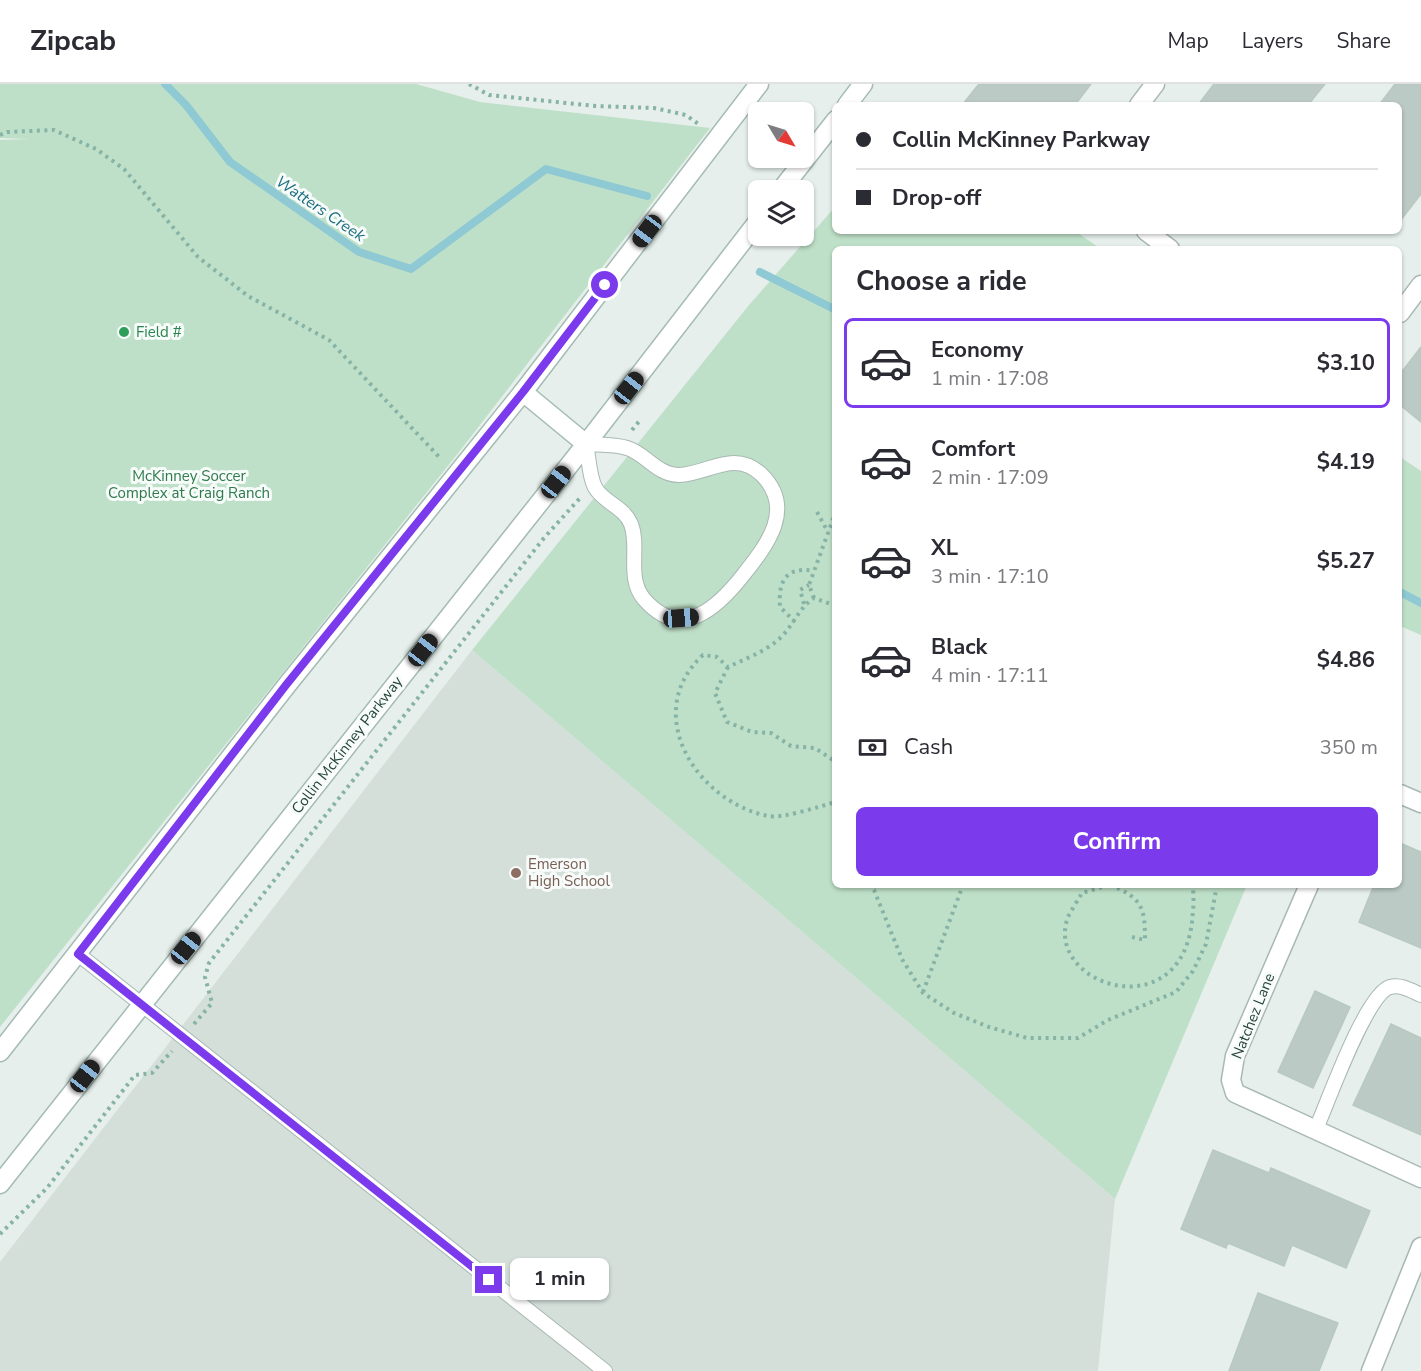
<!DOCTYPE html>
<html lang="en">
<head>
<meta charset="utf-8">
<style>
  body { margin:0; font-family:"Nunito Sans",sans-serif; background:#f2f2f3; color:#2b2b33; height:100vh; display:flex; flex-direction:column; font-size:22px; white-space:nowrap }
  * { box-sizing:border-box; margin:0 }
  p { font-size:20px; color:#7c7c81 }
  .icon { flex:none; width:33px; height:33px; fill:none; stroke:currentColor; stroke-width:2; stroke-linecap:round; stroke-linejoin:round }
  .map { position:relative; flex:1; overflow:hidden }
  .drawer { position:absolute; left:832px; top:162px; width:570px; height:642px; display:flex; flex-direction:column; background:#fff; border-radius:9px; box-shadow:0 2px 4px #0004 }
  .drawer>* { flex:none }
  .top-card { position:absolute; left:832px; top:18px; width:570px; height:132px; border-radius:9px; box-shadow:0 2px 4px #0004; display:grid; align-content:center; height:132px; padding:0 24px; background:#fff }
  .needle { width:39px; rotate:128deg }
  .fabs { position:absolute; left:748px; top:18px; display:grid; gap:12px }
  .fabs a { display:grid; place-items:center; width:66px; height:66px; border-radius:9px; background:#fff; box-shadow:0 2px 4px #0004; font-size:30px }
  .end { position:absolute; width:27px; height:27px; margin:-14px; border:8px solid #7c3aed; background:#fff; box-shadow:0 0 0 3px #fff }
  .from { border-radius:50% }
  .bubble { position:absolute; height:42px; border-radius:9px; background:#fff; box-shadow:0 2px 4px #0004; font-size:20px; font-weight:700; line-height:42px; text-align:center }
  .car { position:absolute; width:18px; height:36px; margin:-18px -9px; border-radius:8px; box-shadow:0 0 4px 2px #0007; background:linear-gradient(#222 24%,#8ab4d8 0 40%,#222 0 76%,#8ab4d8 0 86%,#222 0) }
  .top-card b { display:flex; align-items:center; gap:21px; height:57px; font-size:22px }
  .top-card b+b { border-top:2px solid #e1e1e2 }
  .top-card i { width:15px; height:15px; background:#2b2b33 }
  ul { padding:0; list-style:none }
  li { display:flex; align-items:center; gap:18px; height:90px; margin:0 12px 9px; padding:0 12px; border:3px solid transparent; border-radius:9px }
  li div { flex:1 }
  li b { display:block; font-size:22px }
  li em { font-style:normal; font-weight:700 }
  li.selected { border-color:#7c3aed }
  li>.icon { width:54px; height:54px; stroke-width:1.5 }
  h2 { padding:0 24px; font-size:27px; line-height:72px }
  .pay { display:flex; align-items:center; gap:15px; height:66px; padding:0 24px; font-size:22px }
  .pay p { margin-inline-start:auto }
  .cta { display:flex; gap:12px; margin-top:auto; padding:12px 24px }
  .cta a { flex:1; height:69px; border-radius:9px; background:#7c3aed; color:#fff; font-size:24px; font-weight:700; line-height:69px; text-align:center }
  header { display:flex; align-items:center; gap:36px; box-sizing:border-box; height:84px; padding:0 30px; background:#fff; border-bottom:2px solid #e1e1e2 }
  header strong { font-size:28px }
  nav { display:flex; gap:33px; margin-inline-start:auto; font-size:21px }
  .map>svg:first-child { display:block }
</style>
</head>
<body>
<header>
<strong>Zipcab</strong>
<nav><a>Map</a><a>Layers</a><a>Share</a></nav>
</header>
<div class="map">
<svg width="1421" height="1287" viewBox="0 0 1421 1287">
  <rect width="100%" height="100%" fill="#e6efeb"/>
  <path fill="#d4dfda" d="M 472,566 L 1115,1115 L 1098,1287 L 0,1287 L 0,1178 Z"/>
  <g fill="#bfe0c8">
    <path d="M 0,0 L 416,0 L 480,18 L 710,44 L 459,368 L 0,943 L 0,56 L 29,55 L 0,54 Z"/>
    <path d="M 835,123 L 836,147 L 1075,147 L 1101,165 L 836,165 L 836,801 L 1247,801 L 1115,1115 L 472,566 L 749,221 Z"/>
    <path d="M 1400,373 L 1421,387 L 1421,551 L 1400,542 Z"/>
  </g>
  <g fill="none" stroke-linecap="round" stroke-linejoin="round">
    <g stroke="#8ec9d4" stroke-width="8">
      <path d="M 165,0 L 186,21 L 230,78 L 359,168 L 411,185 L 546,85 L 647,112"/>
      <path d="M 760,188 L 836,226"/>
      <path d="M 1400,508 L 1421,519"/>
    </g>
  </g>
  <g fill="#bbcac4" stroke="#b8c9c2" stroke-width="1.5">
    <path d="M 979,0 L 1091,0 L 1075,21 L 962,21 Z"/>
    <path d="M 1214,0 L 1325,0 L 1308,21 L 1198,21 Z"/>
    <path d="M 1395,0 L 1421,0 L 1421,110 L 1400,137 L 1400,21 L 1379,21 Z"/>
    <path d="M 1421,263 L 1421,338 L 1400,321 L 1400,290 Z"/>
    <path d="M 1400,759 L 1421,768 L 1421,864 L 1359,838 L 1374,801 L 1400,801 Z"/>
    <path d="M 1315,907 L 1350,923 L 1313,1004 L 1278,988 Z"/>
    <path d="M 1391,940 L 1421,954 L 1421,1051 L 1353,1021 Z"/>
    <path d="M 1213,1066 L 1269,1089 L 1271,1084 L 1370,1127 L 1346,1184 L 1292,1161 L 1284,1182 L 1228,1159 L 1226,1164 L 1181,1145 Z"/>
    <path d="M 1258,1209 L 1338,1239 L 1319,1287 L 1229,1287 Z"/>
  </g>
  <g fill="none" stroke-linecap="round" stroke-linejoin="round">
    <defs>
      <g id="lane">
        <path d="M 586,360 C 599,361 614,360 627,364 C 645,369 657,391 679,391 C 708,390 734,365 761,390 C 796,424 767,461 744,490 C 719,522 682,559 644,515 C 626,494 640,463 631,440 C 624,423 605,419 596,405 C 589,394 589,373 586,360 Z"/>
        <path d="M 78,870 L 605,1287"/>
        <path d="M 1316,1045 C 1328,1018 1366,910 1390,903 C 1401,900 1412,907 1421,911"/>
      </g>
      <g id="street">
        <path d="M 1139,21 L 1155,0"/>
        <path d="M 1146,147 L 1170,165"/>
        <path d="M 1400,229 L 1421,201"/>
        <path d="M 1400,710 L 1421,719"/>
        <path d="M 1309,801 L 1235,972 L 1231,996 L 1235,1009 L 1421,1094"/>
        <path d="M 1371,1287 L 1421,1163"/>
      </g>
      <g id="secondary">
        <path d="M 847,21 L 863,0"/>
        <path d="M 781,106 L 836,36"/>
        <path d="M 523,308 L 586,360"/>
        <path d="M 0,968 L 287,601 L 523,308 L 759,0"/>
        <path d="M 0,1100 L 586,360 L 759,136"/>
      </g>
    </defs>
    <use href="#lane" stroke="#a8b8b2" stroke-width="16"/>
    <use href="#street" stroke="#a8b8b2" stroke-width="21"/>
    <use href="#secondary" stroke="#a4bbb3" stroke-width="21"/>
    <g stroke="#86b3a5" stroke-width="4" stroke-dasharray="3 4.5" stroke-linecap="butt">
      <path d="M 469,0 L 489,11 L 596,22 L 654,24 L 686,31 L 701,42"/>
      <path d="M 0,51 L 7,48 L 54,46 L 96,65 L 124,85 L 198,173 L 248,212 L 329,256 L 441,375"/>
      <path d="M 632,346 L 641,335"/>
      <path d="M 817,428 L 828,448"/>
      <path d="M 814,514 L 809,501 L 836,427"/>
      <path d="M 804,520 L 800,506 L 809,501"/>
      <path d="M 836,522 L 814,514 C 799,523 793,543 778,556 C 764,568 745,575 728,583 L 717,573 L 703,571 C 640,629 697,718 768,732 C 783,735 820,722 836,718"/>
      <path d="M 795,538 L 780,523 C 778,497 786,482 814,487"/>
      <path d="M 728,583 L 715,609 L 727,638 L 752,648 L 771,649 L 791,662 L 815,664 L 836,678"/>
      <path d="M 868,801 L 874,806 L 902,875 L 923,909 L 954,929 L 989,943 L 1027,954 L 1078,954 L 1108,936 L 1176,908 L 1193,887 L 1206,860 L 1217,801"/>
      <path d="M 1109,801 L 1082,809 C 1078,816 1072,825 1068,833 C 1043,900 1179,946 1192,838 C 1193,826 1195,812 1192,801"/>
      <path d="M 1110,801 C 1142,814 1145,823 1145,856 L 1132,853"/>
      <path d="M 923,908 L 963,801"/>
      <path d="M 194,940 L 212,919 L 205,893 L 209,879 L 544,454 L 580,414"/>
      <path d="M 0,1150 L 47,1104 L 135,991 L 152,989 L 172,967"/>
    </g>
    <use href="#lane" stroke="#fff" stroke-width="14"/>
    <use href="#street" stroke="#fff" stroke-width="18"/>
    <use href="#secondary" stroke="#fff" stroke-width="18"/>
  </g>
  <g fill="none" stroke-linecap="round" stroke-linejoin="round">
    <path stroke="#7c3aed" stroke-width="8" d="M 489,1196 L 78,870 L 286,601 L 523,308 L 605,201"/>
  </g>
  <circle fill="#2e9e5b" stroke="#f7fbf9" stroke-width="2" cx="124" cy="248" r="6"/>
  <circle fill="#8d6e63" stroke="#f7fbf9" stroke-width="2" cx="516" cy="789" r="6"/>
  <g text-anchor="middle" stroke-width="6" stroke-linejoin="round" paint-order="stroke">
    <g font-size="15" fill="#27864d" stroke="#f7fbf9" text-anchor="start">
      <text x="136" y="253">Field #</text>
    </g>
    <g font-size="15" fill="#2d7a4b" stroke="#f7fbf9">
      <text x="189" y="397">McKinney Soccer<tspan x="189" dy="17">Complex at Craig Ranch</tspan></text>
    </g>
    <g font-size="15" fill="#24423a" stroke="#f7fbf9">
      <text transform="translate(347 661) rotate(-52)" y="5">Collin McKinney Parkway</text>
      <text transform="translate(1253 932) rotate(-68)" y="5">Natchez Lane</text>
    </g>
    <g font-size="15" fill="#785e54" stroke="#f7fbf9" text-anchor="start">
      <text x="528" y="785">Emerson<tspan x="528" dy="17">High School</tspan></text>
    </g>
    <g font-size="16" font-style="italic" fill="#1c6f80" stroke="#f7fbf9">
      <text transform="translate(321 124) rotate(34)" y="6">Watters Creek</text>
    </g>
  </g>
</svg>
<div class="fabs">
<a><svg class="needle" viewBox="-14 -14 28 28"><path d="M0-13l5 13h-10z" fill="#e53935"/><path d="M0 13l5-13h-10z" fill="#7c7c81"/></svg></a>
<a><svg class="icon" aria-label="layers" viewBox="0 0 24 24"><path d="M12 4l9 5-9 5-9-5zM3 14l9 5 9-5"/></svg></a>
</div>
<i class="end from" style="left:605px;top:201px"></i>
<i class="end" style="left:489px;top:1196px"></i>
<div class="bubble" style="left:510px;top:1174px;width:99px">1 min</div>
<i class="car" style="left:647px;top:147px;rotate:217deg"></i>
<i class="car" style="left:629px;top:304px;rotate:38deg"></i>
<i class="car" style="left:556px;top:398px;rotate:38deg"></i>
<i class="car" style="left:681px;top:534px;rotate:86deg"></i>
<i class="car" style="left:423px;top:566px;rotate:38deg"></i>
<i class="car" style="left:186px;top:864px;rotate:39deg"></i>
<i class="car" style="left:85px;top:992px;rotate:38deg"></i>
<div class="top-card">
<b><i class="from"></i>Collin McKinney Parkway</b>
<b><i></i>Drop-off</b>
</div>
<section class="drawer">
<h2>Choose a ride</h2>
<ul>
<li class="selected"><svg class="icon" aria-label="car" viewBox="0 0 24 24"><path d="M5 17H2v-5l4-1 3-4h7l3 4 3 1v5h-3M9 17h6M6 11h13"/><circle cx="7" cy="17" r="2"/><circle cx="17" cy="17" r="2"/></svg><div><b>Economy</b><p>1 min · 17:08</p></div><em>$3.10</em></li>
<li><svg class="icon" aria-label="car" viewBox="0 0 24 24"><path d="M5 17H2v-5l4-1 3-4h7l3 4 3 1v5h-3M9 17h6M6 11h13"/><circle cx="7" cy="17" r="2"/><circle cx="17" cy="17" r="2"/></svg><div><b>Comfort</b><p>2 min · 17:09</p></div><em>$4.19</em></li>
<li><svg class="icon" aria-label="car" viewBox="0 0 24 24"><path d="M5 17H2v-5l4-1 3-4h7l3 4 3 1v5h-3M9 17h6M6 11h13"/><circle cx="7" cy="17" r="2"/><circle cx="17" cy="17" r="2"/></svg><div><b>XL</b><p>3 min · 17:10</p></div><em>$5.27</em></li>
<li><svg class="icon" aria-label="car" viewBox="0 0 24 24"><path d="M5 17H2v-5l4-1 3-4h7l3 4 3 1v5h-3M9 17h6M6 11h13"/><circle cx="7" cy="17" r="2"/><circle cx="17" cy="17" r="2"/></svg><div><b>Black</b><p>4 min · 17:11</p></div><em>$4.86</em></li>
</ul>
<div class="pay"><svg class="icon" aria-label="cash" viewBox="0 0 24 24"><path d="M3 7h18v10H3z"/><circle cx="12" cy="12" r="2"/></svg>Cash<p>350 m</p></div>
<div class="cta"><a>Confirm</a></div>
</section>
</div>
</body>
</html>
